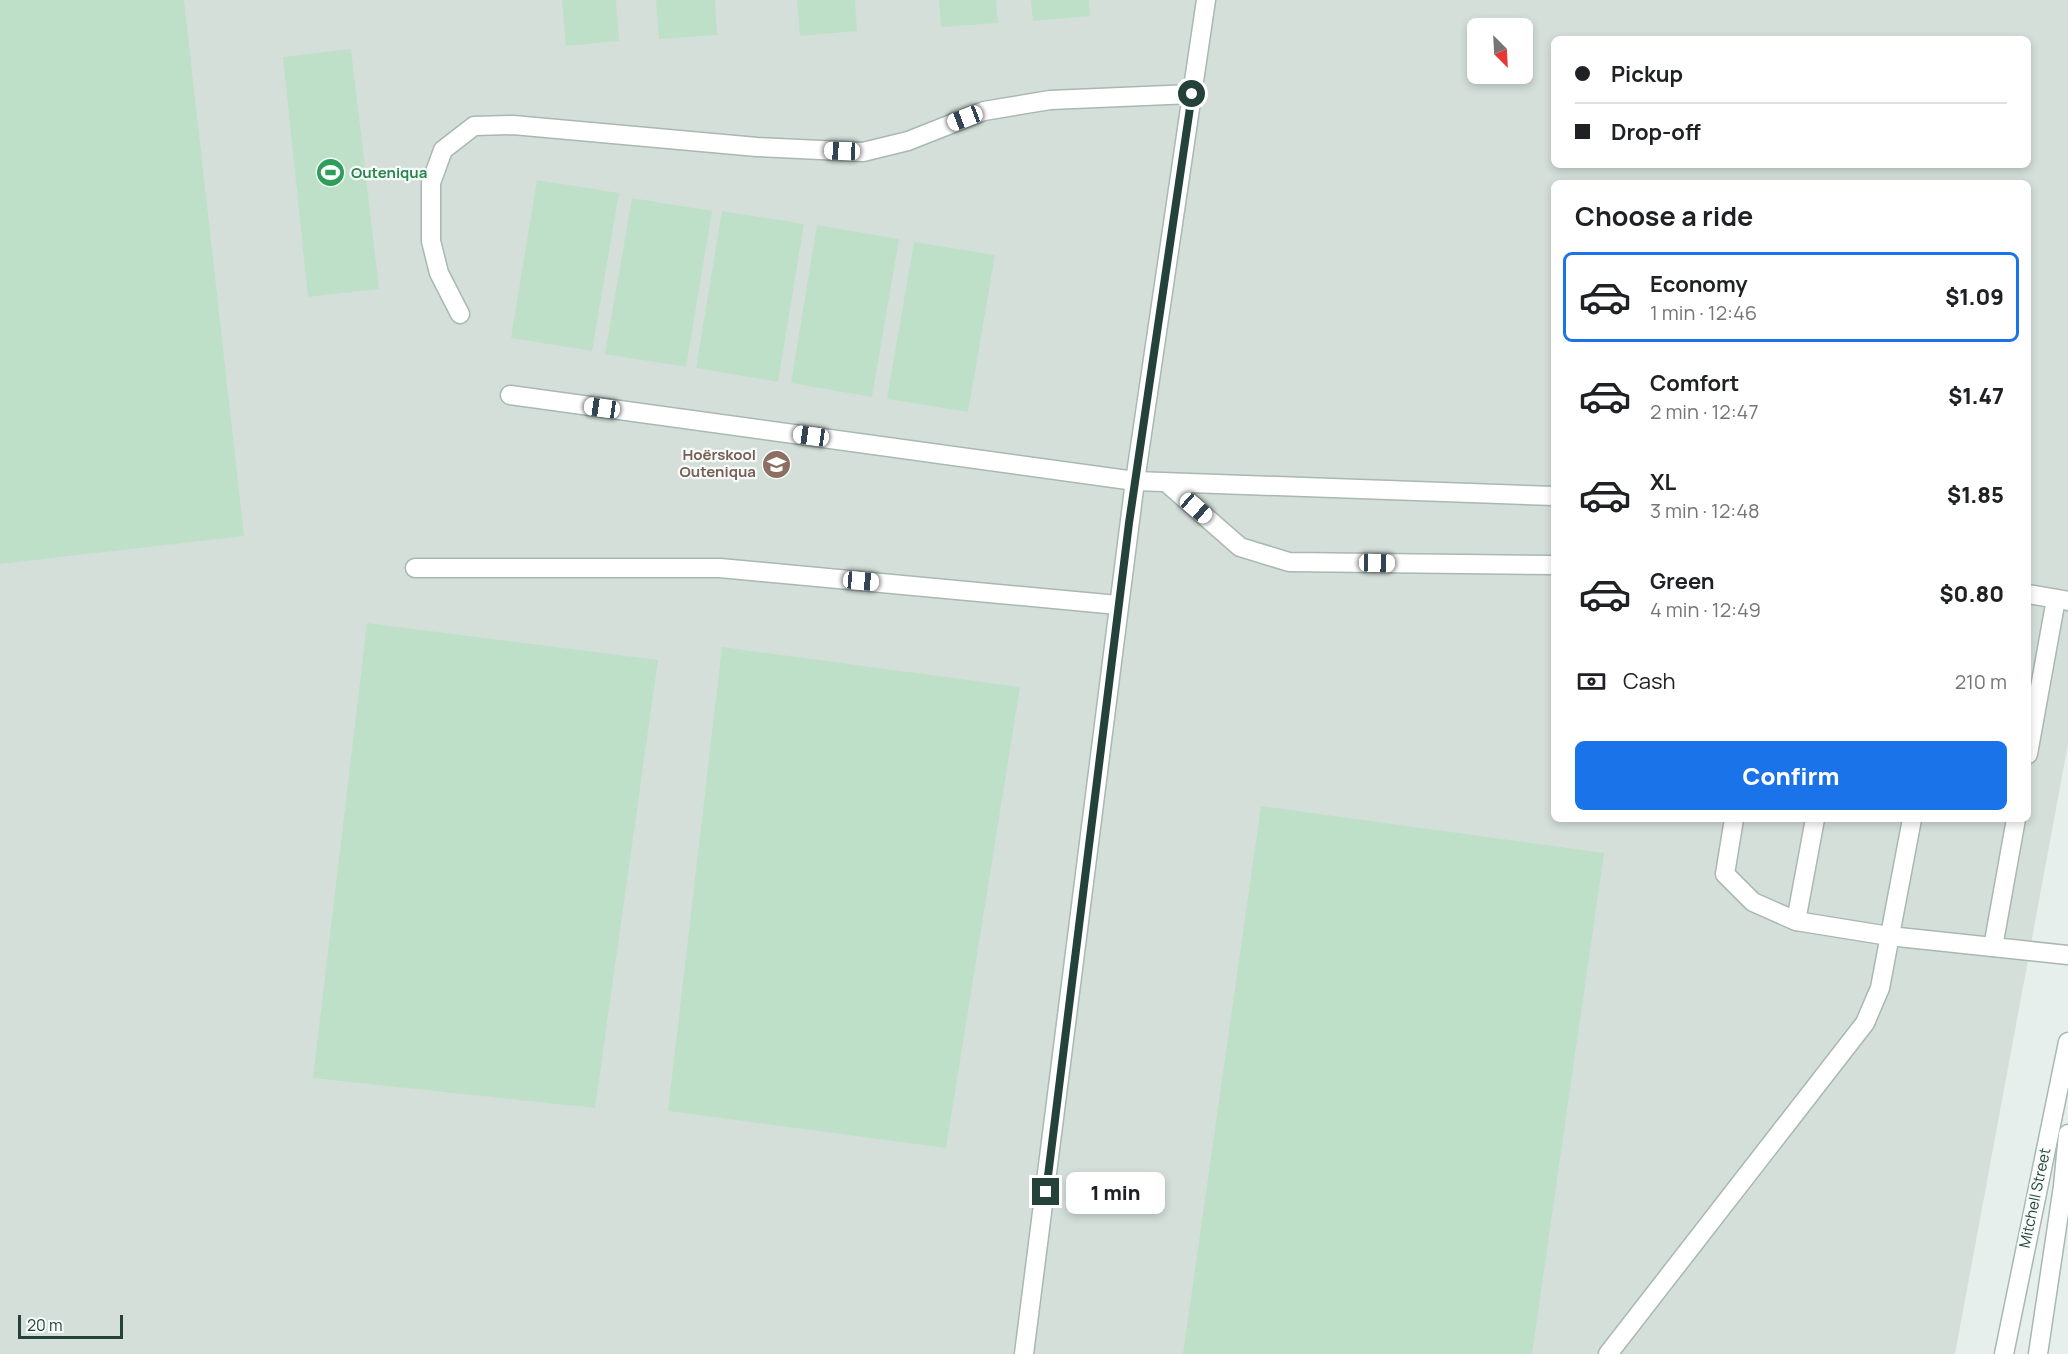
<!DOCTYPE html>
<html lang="en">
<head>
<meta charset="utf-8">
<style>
  body { margin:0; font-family:Manrope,sans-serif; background:#f6f6f6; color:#202124; height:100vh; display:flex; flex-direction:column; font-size:22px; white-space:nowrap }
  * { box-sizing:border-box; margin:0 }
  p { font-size:20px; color:#757577 }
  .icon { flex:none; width:33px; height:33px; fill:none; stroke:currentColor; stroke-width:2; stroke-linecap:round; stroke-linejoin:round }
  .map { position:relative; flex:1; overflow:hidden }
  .drawer { position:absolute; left:1551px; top:180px; width:480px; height:642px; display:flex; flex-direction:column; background:#fff; border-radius:9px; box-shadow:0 3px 9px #0003 }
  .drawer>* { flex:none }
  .guide { position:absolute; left:1551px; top:36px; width:480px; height:132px; border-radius:9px; box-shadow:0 3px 9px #0003; display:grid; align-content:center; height:132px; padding:0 24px; background:#fff }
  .needle { width:39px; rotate:156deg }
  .fabs { position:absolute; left:1467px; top:18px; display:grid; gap:12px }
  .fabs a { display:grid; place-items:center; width:66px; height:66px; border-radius:9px; background:#fff; box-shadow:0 3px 9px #0003; font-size:30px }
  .scale { position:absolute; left:18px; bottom:15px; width:105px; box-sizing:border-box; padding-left:6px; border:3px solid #24423a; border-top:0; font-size:16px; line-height:21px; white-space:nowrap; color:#24423a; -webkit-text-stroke:4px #f7fbf9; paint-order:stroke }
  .end { position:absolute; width:27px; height:27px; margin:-14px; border:8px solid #24423a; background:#fff; box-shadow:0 0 0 3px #fff }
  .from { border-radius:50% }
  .bubble { position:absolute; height:42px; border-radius:9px; background:#fff; box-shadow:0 3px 9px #0003; font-size:20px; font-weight:800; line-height:42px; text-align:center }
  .car { position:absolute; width:18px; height:36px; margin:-18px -9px; border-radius:8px; box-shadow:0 0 4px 2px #0007; background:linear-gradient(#fff 24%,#345 0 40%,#fff 0 76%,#345 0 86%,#fff 0) }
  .guide b { display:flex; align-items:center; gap:21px; height:57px; font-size:22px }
  .guide b+b { border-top:2px solid #e0e0e0 }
  .guide i { width:15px; height:15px; background:#202124 }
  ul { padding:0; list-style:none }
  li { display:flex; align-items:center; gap:18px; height:90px; margin:0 12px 9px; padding:0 12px; border:3px solid transparent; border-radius:9px }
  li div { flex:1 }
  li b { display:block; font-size:22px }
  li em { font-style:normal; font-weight:800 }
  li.on { border-color:#1a73e8 }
  li>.icon { width:54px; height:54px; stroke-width:1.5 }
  h2 { padding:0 24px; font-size:27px; line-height:72px }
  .pay { display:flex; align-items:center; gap:15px; height:66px; padding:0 24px; font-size:22px }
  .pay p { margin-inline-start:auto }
  .action { display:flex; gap:12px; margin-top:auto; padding:12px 24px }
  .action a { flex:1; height:69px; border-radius:9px; background:#1a73e8; color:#fff; font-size:24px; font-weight:800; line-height:69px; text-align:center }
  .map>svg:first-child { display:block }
</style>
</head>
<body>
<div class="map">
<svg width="2068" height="1354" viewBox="0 0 2068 1354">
  <rect width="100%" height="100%" fill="#e6efeb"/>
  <path fill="#d4dfda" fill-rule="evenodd" d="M 0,0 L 2068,0 L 2068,744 L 1955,1354 L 0,1354 ZM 1478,28 L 1522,28 L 1522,74 L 1478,74 ZM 1554,39 L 2028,39 L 2028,165 L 1554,165 ZM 1554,183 L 2028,183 L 2028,819 L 1554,819 Z"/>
  <g fill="#bfe0c8">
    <path d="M 0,0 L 184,0 L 244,536 L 0,564 Z"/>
    <path d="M 562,0 L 616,0 L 619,41 L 566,46 Z"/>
    <path d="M 656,0 L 715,0 L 717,35 L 659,39 Z"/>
    <path d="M 797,0 L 855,0 L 857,31 L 800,36 Z"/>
    <path d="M 939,0 L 996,0 L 998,23 L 941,27 Z"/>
    <path d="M 1031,0 L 1089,0 L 1090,16 L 1033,21 Z"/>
    <path d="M 351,49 L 379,289 L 308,297 L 283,57 Z"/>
    <path d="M 537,180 L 619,193 L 592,351 L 511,338 Z"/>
    <path d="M 632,198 L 712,211 L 686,367 L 605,354 Z"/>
    <path d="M 722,211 L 804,224 L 778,382 L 696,368 Z"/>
    <path d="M 817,225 L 899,239 L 872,397 L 791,383 Z"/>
    <path d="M 914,242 L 995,255 L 968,412 L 887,399 Z"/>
    <path d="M 367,623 L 658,660 L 595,1108 L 313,1078 Z"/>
    <path d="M 722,647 L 1020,687 L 946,1148 L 668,1111 Z"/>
    <path d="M 1261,806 L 1604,853 L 1532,1354 L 1183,1354 Z"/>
  </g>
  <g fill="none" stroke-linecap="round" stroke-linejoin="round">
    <defs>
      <g id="service">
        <path d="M 460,314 L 439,273 L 431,241 L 431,183 L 443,150 L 474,126 L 513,125 L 757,147 L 863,152 L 908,141 L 984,111 L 1050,100 L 1192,94"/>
        <path d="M 510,395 L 1135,481 L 1554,496"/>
        <path d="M 1167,483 L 1240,547 L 1289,562 L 1554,565"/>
        <path d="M 415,568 L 720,568 L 1118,605"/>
        <path d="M 2028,594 L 2068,601"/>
        <path d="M 2028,754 L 2056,599"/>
        <path d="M 1734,819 L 1725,874 L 1753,902 L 1796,921 L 1889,936 L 2068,955"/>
        <path d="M 1796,921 L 1815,819"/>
        <path d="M 1993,947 L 2016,819"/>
        <path d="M 1024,1354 L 1135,481 L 1206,0"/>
        <path d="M 1608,1354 L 1865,1023 L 1880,988 L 1912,819"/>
      </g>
      <g id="minor">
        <path d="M 2004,1354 L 2068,1042"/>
        <path d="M 2038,1354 L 2063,1186 L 2068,1134"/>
      </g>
    </defs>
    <use href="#service" stroke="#a8b8b2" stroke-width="21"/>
    <use href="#minor" stroke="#a8b8b2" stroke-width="21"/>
    <use href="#service" stroke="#fff" stroke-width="18"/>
    <use href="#minor" stroke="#fff" stroke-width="18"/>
  </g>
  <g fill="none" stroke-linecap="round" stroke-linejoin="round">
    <path stroke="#24423a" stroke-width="8" d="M 1046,1192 L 1129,523 L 1192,94"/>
  </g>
  <defs>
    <symbol id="stadium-disc" viewBox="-11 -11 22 22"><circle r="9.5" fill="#2e9e5b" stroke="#f7fbf9"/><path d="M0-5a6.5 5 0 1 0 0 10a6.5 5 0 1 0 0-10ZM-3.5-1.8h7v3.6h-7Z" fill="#fff"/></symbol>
    <symbol id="school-disc" viewBox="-11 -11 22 22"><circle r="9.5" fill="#8d6e63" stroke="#f7fbf9"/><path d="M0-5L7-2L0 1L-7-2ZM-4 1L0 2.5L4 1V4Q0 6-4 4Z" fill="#fff"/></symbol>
  </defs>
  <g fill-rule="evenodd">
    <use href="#stadium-disc" x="314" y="156" width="33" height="33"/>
    <use href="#school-disc" x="760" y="448" width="33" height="33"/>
  </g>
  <g text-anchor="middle" stroke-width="4.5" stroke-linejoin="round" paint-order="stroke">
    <g font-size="15" font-weight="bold" fill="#27864d" stroke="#f7fbf9" text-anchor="start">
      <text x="351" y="178">Outeniqua</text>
    </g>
    <g font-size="15" font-weight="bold" fill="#785e54" stroke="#f7fbf9" text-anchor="end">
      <text x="756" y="460">Hoërskool<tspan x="756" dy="17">Outeniqua</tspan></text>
    </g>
    <g font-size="15" fill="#24423a" stroke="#f7fbf9">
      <text transform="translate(2035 1198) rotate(-78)" y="5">Mitchell Street</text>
    </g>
  </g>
</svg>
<div class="fabs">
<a><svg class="needle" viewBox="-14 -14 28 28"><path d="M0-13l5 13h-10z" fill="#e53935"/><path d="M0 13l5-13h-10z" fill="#757577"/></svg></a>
</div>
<div class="scale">20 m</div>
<i class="end from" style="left:1192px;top:94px"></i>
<i class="end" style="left:1046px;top:1192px"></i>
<div class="bubble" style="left:1066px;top:1172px;width:99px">1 min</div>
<i class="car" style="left:965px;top:118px;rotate:249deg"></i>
<i class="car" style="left:842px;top:151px;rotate:272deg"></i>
<i class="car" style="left:602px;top:408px;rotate:278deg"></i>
<i class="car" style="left:811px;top:436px;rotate:278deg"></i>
<i class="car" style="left:1196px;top:508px;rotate:131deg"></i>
<i class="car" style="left:1377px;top:563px;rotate:91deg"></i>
<i class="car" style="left:861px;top:581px;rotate:95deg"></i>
<div class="guide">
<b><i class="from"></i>Pickup</b>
<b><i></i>Drop-off</b>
</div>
<section class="drawer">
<h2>Choose a ride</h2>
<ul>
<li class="on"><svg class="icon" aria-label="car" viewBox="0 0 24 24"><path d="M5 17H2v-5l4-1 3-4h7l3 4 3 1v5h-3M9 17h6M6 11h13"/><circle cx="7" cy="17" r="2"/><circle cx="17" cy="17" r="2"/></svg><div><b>Economy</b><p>1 min · 12:46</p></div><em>$1.09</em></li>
<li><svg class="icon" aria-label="car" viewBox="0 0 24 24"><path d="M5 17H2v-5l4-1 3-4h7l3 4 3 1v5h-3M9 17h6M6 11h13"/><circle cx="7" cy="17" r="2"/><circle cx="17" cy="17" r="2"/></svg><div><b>Comfort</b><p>2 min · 12:47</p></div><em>$1.47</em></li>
<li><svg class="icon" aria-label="car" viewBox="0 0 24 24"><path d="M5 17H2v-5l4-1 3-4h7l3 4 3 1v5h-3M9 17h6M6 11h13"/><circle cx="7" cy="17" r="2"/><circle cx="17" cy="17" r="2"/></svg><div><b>XL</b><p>3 min · 12:48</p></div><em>$1.85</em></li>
<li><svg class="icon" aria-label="car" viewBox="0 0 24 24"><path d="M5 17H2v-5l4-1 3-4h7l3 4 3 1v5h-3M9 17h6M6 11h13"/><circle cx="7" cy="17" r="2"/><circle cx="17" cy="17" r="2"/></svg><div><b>Green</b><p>4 min · 12:49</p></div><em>$0.80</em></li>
</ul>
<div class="pay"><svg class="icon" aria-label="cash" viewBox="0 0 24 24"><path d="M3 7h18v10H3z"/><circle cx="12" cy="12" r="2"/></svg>Cash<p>210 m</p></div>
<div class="action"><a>Confirm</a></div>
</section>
</div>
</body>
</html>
